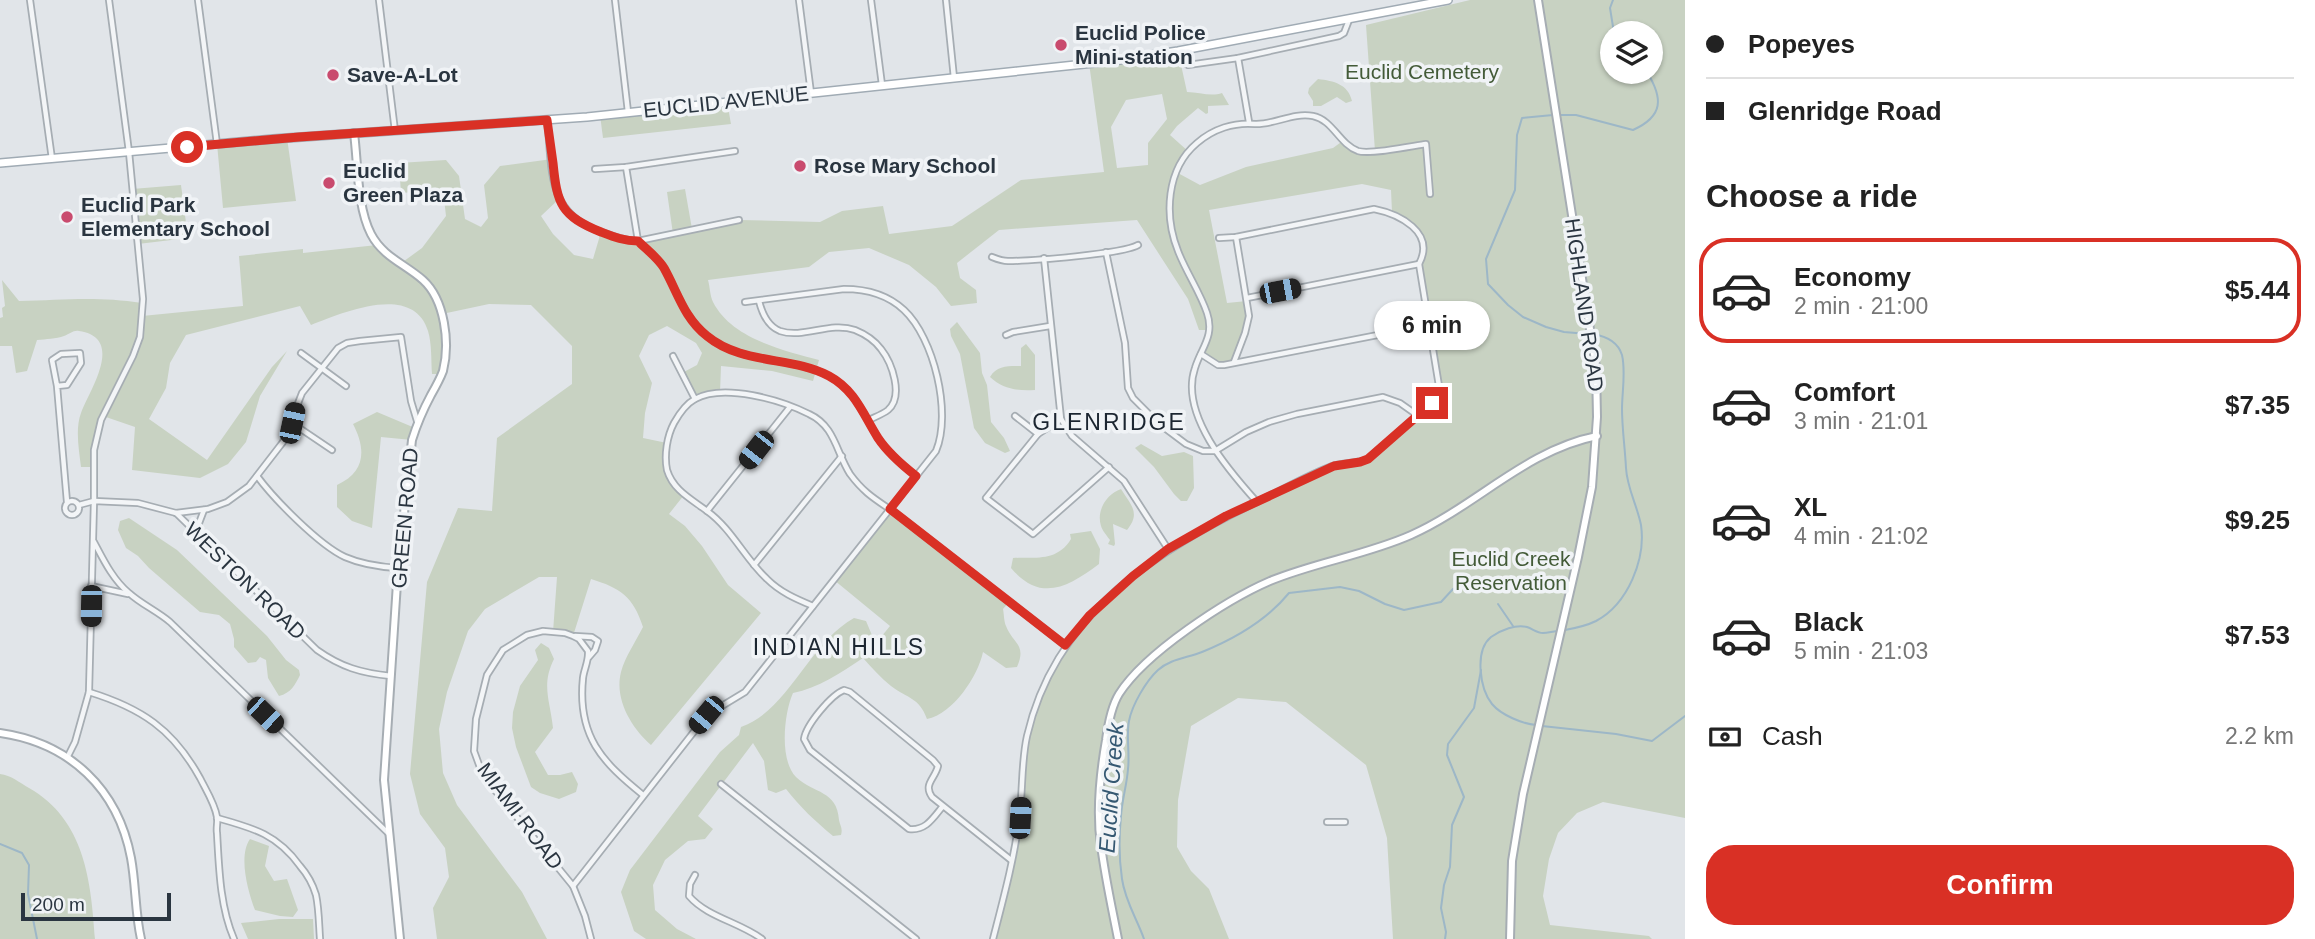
<!DOCTYPE html>
<html lang="en">
<head>
<meta charset="utf-8">
<style>
  body { margin:0; font-family:Arial,sans-serif; background:#f6f6f6; color:#222; height:100vh; display:flex; flex-direction:column; font-size:26px; white-space:nowrap }
  * { box-sizing:border-box; margin:0 }
  p { font-size:23px; color:#767676 }
  .icon { flex:none; width:38px; height:38px; fill:none; stroke:currentColor; stroke-width:2; stroke-linecap:round; stroke-linejoin:round }
  .map { position:relative; flex:1; overflow:hidden }
  .panel { display:flex; flex-direction:column; background:#fff; width:630px }
  .panel>* { flex:none }
  .hud { display:grid; align-content:center; height:154px; padding:0 21px; background:#fff }
  .buttons { position:absolute; left:1600px; top:21px; display:grid; gap:14px }
  .buttons a { display:grid; place-items:center; width:63px; height:63px; border-radius:50%; background:#fff; box-shadow:0 2px 5px #0004; font-size:35px }
  .scale { position:absolute; left:21px; bottom:18px; width:150px; box-sizing:border-box; padding-left:7px; border:4px solid #2a3540; border-top:0; font-size:19px; line-height:24px; white-space:nowrap; color:#2a3540; -webkit-text-stroke:5px #f0f3f6; paint-order:stroke }
  .end { position:absolute; width:32px; height:32px; margin:-16px; border:9px solid #d93025; background:#fff; box-shadow:0 0 0 4px #fff }
  .from { border-radius:50% }
  .bubble { position:absolute; height:49px; border-radius:24px; background:#fff; box-shadow:0 2px 5px #0004; font-size:23px; font-weight:800; line-height:49px; text-align:center }
  .car { position:absolute; width:21px; height:42px; margin:-21px -10px; border-radius:9px; box-shadow:0 0 5px 2px #0007; background:linear-gradient(#222 24%,#8ab4d8 0 40%,#222 0 76%,#8ab4d8 0 86%,#222 0) }
  .hud b { display:flex; align-items:center; gap:24px; height:66px; font-size:26px }
  .hud b+b { border-top:2px solid #e0e0e0 }
  .hud i { width:18px; height:18px; background:#222 }
  ul { padding:0; list-style:none }
  li { display:flex; align-items:center; gap:21px; height:105px; margin:0 14px 10px; padding:0 7px; border:4px solid transparent; border-radius:28px }
  li div { flex:1 }
  li b { display:block; font-size:26px }
  li em { font-style:normal; font-weight:800 }
  li.current { border-color:#d93025 }
  li>.icon { width:63px; height:63px; stroke-width:1.5 }
  h2 { padding:0 21px; font-size:32px; line-height:84px }
  .pay { display:flex; align-items:center; gap:18px; height:77px; padding:0 21px; font-size:26px }
  .pay p { margin-inline-start:auto }
  .cta { display:flex; gap:14px; margin-top:auto; padding:14px 21px }
  .cta a { flex:1; height:80px; border-radius:28px; background:#d93025; color:#fff; font-size:28px; font-weight:800; line-height:80px; text-align:center }
  main { display:flex; flex:1; min-height:0 }
  .map>svg:first-child { display:block }
</style>
</head>
<body>
<main>
<div class="map">
<svg width="1685" height="939" viewBox="0 0 1685 939">
  <rect width="100%" height="100%" fill="#e1e5e9"/>
  <g fill="#c8d2c2" fill-rule="evenodd">
    <path d="M 1470,0 L 1685,0 L 1685,818 L 1603,802 L 1577,813 L 1558,833 L 1549,859 L 1543,896 L 1550,925 L 1649,936 L 1652,939 L 1393,939 L 1387,838 L 1366,765 L 1286,702 L 1238,698 L 1191,726 L 1178,800 L 1177,847 L 1191,871 L 1209,889 L 1229,939 L 993,939 L 1016,844 L 1023,756 L 1044,682 L 1090,615 L 1168,549 L 1333,466 L 1368,459 L 1432,403 L 1439,386 L 1419,264 L 1423,256 L 1418,232 L 1392,212 L 1391,190 L 1362,184 L 1209,210 L 1227,303 L 1247,301 L 1249,316 L 1234,362 L 1218,365 L 1201,354 L 1210,330 L 1199,330 L 1188,299 L 1137,220 L 999,230 L 957,263 L 960,278 L 976,290 L 977,303 L 951,306 L 936,287 L 909,265 L 869,248 L 829,252 L 809,267 L 708,280 C 710,287 710,296 713,302 C 732,339 783,350 819,360 L 813,381 L 772,371 L 721,366 L 720,393 L 695,399 L 682,373 L 697,365 L 702,353 L 696,343 L 667,326 L 649,335 L 639,356 L 652,383 L 645,413 L 643,438 L 667,443 L 667,470 L 684,495 L 669,514 L 685,526 L 702,546 L 728,585 L 761,613 L 651,745 C 632,728 614,700 621,672 C 625,657 636,641 643,627 C 633,596 620,588 591,579 L 573,636 L 553,632 L 557,577 L 539,577 L 485,609 L 468,631 L 447,692 L 439,729 L 443,773 L 457,805 L 522,892 L 547,939 L 437,939 L 433,908 L 449,877 L 445,848 L 420,814 L 410,774 L 427,582 L 458,508 L 492,511 L 497,438 L 572,384 L 572,346 L 531,305 L 489,304 L 442,314 L 445,329 L 441,374 L 432,374 C 431,361 432,344 428,331 C 413,282 342,313 311,325 L 300,306 L 186,335 L 170,363 L 166,388 L 149,419 L 207,460 L 272,367 L 287,351 L 260,396 L 246,442 L 228,464 L 200,478 L 132,470 L 135,427 L 103,416 L 93,467 L 81,467 C 79,450 75,429 81,413 C 89,391 126,338 79,331 C 73,330 70,334 64,336 C 56,339 46,339 37,340 L 27,371 L 16,373 L 12,346 L 0,346 L 0,318 L 3,317 L 2,308 L 5,306 L 2,280 L 19,301 C 63,300 97,296 142,303 L 142,316 L 243,306 L 239,256 L 303,249 L 303,253 L 377,245 L 400,264 L 422,248 L 446,216 L 443,190 L 401,193 L 399,163 L 446,160 L 459,176 L 465,219 L 481,227 L 488,218 L 484,185 L 500,166 L 552,159 L 556,192 L 559,199 L 541,216 L 553,234 L 574,255 L 593,259 L 601,232 L 625,241 L 673,234 L 667,192 L 685,189 L 692,229 L 739,220 L 820,222 L 842,211 L 883,206 L 889,234 L 952,226 L 1021,180 L 1104,172 L 1089,63 L 1178,51 L 1187,92 C 1199,92 1211,97 1222,93 L 1229,105 L 1208,106 L 1208,113 L 1206,114 L 1198,108 L 1177,126 L 1170,135 L 1189,152 L 1176,172 L 1200,185 L 1246,167 L 1333,148 L 1344,140 L 1355,150 L 1375,151 L 1366,25 ZM 1612,33 L 1650,33 L 1650,72 L 1612,72 ZM 1162,94 L 1167,119 L 1148,143 L 1148,165 L 1117,168 L 1111,127 L 1126,100 Z"/>
    <path d="M 1318,79 C 1334,81 1348,84 1352,101 L 1346,103 L 1337,97 L 1321,106 L 1313,106 L 1313,101 L 1308,93 L 1309,88 Z"/>
    <path d="M 727,102 L 731,124 L 603,138 L 600,115 Z"/>
    <path d="M 287,138 L 296,201 L 223,208 L 217,144 Z"/>
    <path d="M 181,185 L 188,238 L 138,244 L 132,189 Z"/>
    <path d="M 957,322 L 980,353 L 982,373 L 987,385 L 991,422 L 1004,438 L 1010,451 L 1005,453 L 985,443 L 974,428 L 960,354 L 951,336 L 950,329 Z"/>
    <path d="M 1026,344 L 1035,355 L 1035,390 C 1017,391 1003,389 990,377 C 997,365 1009,366 1021,366 L 1021,348 Z"/>
    <path d="M 377,412 L 415,428 L 412,440 L 381,437 L 372,528 L 352,521 L 337,507 L 337,485 C 366,472 366,449 353,424 Z"/>
    <path d="M 1141,444 L 1162,456 L 1184,452 L 1193,456 L 1194,488 L 1187,501 L 1181,501 L 1174,494 L 1154,467 L 1135,448 Z"/>
    <path d="M 1121,489 C 1131,505 1141,513 1127,530 L 1113,524 L 1115,544 L 1114,546 L 1108,544 L 1110,540 C 1107,536 1102,530 1101,526 C 1096,510 1107,494 1121,489 Z"/>
    <path d="M 890,509 L 1009,602 L 1003,609 C 1004,614 1004,622 1006,626 C 1013,644 1027,644 1017,667 L 1006,668 L 983,652 C 978,676 953,714 927,719 C 919,697 908,699 891,686 C 881,678 872,668 863,658 C 841,673 818,688 793,693 C 784,713 779,760 796,777 C 814,794 837,790 839,820 C 840,826 843,828 841,835 L 833,836 C 815,821 800,807 786,789 L 776,793 L 768,790 L 764,761 L 753,743 L 698,816 L 713,829 L 705,839 L 688,841 L 665,860 L 653,885 L 655,910 L 677,929 L 696,939 L 646,939 L 634,931 L 621,892 L 630,870 L 720,752 L 739,735 L 741,727 C 787,712 809,643 854,618 L 866,621 L 874,640 L 881,637 L 890,626 L 834,580 Z"/>
    <path d="M 129,518 L 177,550 L 267,636 L 286,660 L 299,670 L 300,675 C 295,685 291,693 279,696 L 268,678 L 266,660 L 260,657 L 256,662 L 248,663 L 234,647 L 234,639 L 230,624 L 219,615 L 200,612 L 149,568 L 138,556 L 126,548 L 118,530 L 120,521 Z"/>
    <path d="M 1091,531 L 1100,549 L 1099,564 C 1068,587 1041,603 1011,568 L 1013,558 C 1035,557 1057,562 1071,539 L 1070,534 Z"/>
    <path d="M 541,643 L 549,648 L 554,659 C 541,685 550,700 553,728 L 535,752 L 548,775 L 560,775 L 572,772 L 578,784 L 576,792 L 559,799 L 540,793 L 531,787 L 516,747 L 512,728 L 513,712 L 520,686 L 538,660 L 535,650 Z"/>
    <path d="M 0,774 C 11,775 20,783 29,788 C 85,820 91,881 95,939 L 0,939 Z"/>
    <path d="M 250,839 L 269,846 L 265,866 L 274,881 L 287,879 L 298,910 L 293,917 L 280,916 L 255,910 C 248,892 238,856 250,839 Z"/>
    <path d="M 279,919 L 313,919 L 314,939 L 248,939 L 241,923 Z"/>
  </g>
  <g fill="none" stroke-linecap="round" stroke-linejoin="round">
    <g stroke="#9db7c7" stroke-width="2">
      <path d="M 1613,0 L 1610,8 L 1614,33"/>
      <path d="M 1553,115 L 1522,118 L 1517,135 L 1515,190 L 1486,259 L 1488,284 L 1508,305 L 1523,317 L 1546,327 L 1564,332 L 1588,334"/>
      <path d="M 1559,115 L 1576,115 L 1633,130 C 1664,116 1663,98 1647,72"/>
      <path d="M 1498,604 L 1513,626"/>
      <path d="M 1565,630 C 1576,628 1586,626 1596,621 C 1628,604 1646,559 1641,525 C 1637,505 1627,488 1626,468 C 1625,448 1622,428 1622,409 C 1622,392 1626,372 1622,355 C 1618,342 1605,336 1593,334"/>
      <path d="M 1536,725 C 1523,724 1501,715 1492,704 C 1480,689 1474,651 1491,637 C 1501,630 1516,624 1527,627 C 1533,629 1537,633 1543,633 C 1548,633 1554,631 1559,631"/>
      <path d="M 1542,726 L 1616,734 L 1652,741 L 1685,716"/>
      <path d="M 0,844 L 22,853 L 29,865 L 28,894 L 37,939"/>
      <path d="M 1144,939 C 1137,919 1125,901 1122,879 C 1119,859 1119,836 1121,816 C 1122,800 1127,784 1128,769 C 1130,753 1126,737 1129,721 C 1132,705 1146,681 1158,670 C 1170,659 1187,658 1202,652 C 1234,639 1267,620 1289,593 L 1340,587 L 1359,591 L 1385,604 L 1404,610 L 1441,602 L 1453,589 L 1476,580 L 1482,583 L 1484,587"/>
      <path d="M 1445,939 L 1446,932 L 1441,908 L 1444,885 L 1450,867 L 1452,825 L 1464,797 L 1447,755 L 1448,744 L 1474,708 L 1481,670"/>
    </g>
    <defs>
      <g id="street">
        <path d="M 30,0 L 52,159"/>
        <path d="M 198,0 L 217,144"/>
        <path d="M 379,0 L 395,131"/>
        <path d="M 615,0 L 628,112"/>
        <path d="M 799,0 L 811,93"/>
        <path d="M 871,0 L 882,85"/>
        <path d="M 946,0 L 954,78"/>
        <path d="M 1178,51 L 1183,62 L 1188,65 L 1238,58 L 1339,36 L 1344,33 L 1349,20"/>
        <path d="M 1238,58 L 1249,122"/>
        <path d="M 547,120 C 553,166 545,210 596,230 C 611,235 623,241 638,241 C 647,250 658,258 664,268 C 678,293 684,317 707,336 C 742,365 791,356 829,376 C 855,390 863,414 878,438 C 888,453 902,465 916,476"/>
        <path d="M 626,167 L 638,241 L 739,220"/>
        <path d="M 595,169 L 626,167 L 735,151"/>
        <path d="M 1106,252 L 1125,343 L 1128,388 L 1133,398 L 1158,423 L 1186,444 L 1203,451 L 1215,451 L 1246,432 L 1269,422 L 1297,414 L 1383,397 L 1400,403 L 1417,415"/>
        <path d="M 992,257 C 997,259 1002,261 1008,261 C 1030,261 1123,254 1138,245"/>
        <path d="M 1044,258 L 1061,419 L 1072,436 L 1124,481 L 1168,549"/>
        <path d="M 1247,298 L 1419,264"/>
        <path d="M 759,301 C 762,313 767,326 780,331 C 804,339 830,321 855,330 C 865,334 875,341 881,349 C 892,363 904,396 888,410 C 883,414 875,417 869,420"/>
        <path d="M 1006,335 L 1013,332 L 1050,326"/>
        <path d="M 301,353 L 346,386"/>
        <path d="M 1201,354 L 1218,365 L 1224,365 L 1429,325"/>
        <path d="M 673,356 L 695,399"/>
        <path d="M 1234,362 L 1245,333 L 1249,316 L 1236,237"/>
        <path d="M 57,386 L 67,385 L 81,363 L 80,353 L 61,354 L 52,360 L 57,386 L 67,502"/>
        <path d="M 1015,416 L 1038,434"/>
        <path d="M 1061,419 L 1038,434 L 986,498 L 1033,534 L 1109,467"/>
        <path d="M 292,423 L 332,450"/>
        <path d="M 257,476 C 274,499 319,545 345,557 C 361,564 381,567 398,568"/>
        <circle cx="72" cy="508" r="7"/>
        <path d="M 1257,502 C 1229,471 1179,414 1195,368 C 1201,348 1215,336 1207,313 C 1200,292 1186,272 1178,251 C 1164,216 1166,169 1197,143 C 1213,129 1234,122 1255,124 C 1274,125 1293,112 1313,116 C 1333,120 1339,144 1358,151 C 1370,155 1412,146 1426,144 L 1430,194"/>
        <path d="M 79,505 L 94,501 L 138,503 L 176,513 L 317,650 C 341,667 361,673 391,676"/>
        <path d="M 707,511 L 790,407"/>
        <path d="M 176,513 L 208,509 L 227,502 L 249,486 L 283,442 L 302,393 L 338,348 L 347,343 L 360,341 L 401,337 L 411,401 L 417,421"/>
        <path d="M 196,531 L 204,510"/>
        <path d="M 94,542 C 103,559 113,580 129,593 C 141,604 157,611 170,622 L 389,834"/>
        <path d="M 754,565 L 842,456"/>
        <path d="M 91,586 L 128,594"/>
        <path d="M 813,606 C 796,599 780,592 767,579 C 745,559 732,529 707,511 C 691,499 673,490 667,470 C 664,455 667,436 674,423 C 679,414 686,404 695,399 C 724,383 781,400 809,414 C 835,426 836,452 850,474 C 864,493 875,499 894,512 L 1065,645"/>
        <path d="M 575,636 L 592,637 L 598,641 L 595,650 L 589,657"/>
        <path d="M 89,692 C 141,708 173,729 200,778 C 206,790 215,804 217,817 C 218,822 216,828 217,833 C 219,868 220,907 234,939"/>
        <path d="M 68,756 L 75,742 L 89,692 L 94,501 L 94,450 L 101,420 L 133,356 L 140,337 L 143,299 L 129,152 L 109,0"/>
        <path d="M 721,784 L 916,939"/>
        <path d="M 943,806 C 933,818 926,831 909,829 L 810,750 L 804,739 C 806,725 831,695 844,690 L 850,692 L 933,760 L 938,766 C 935,779 923,784 932,797 L 1011,860"/>
        <path d="M 217,818 C 253,828 277,834 300,866 C 307,874 313,885 316,895 C 319,909 319,925 320,939"/>
        <path d="M 1327,822 L 1345,822"/>
        <path d="M 695,875 L 690,884 L 689,896 C 707,917 739,922 762,939"/>
        <path d="M 573,886 L 707,715 L 745,692 L 936,451 C 952,413 934,338 904,310 C 887,294 865,289 844,289 L 745,302"/>
        <path d="M 591,939 L 585,916 L 573,886 L 489,783 L 482,773 L 474,751 L 476,719 L 487,675 L 503,650 L 527,635 L 543,631 L 565,633 L 573,636 L 579,639 L 588,651 C 589,661 584,669 583,678 C 577,736 602,762 643,795"/>
        <path d="M 993,939 C 1003,900 1014,860 1019,820 C 1023,792 1021,763 1027,736 C 1055,614 1155,551 1261,500 C 1284,489 1308,475 1332,466 C 1344,462 1357,464 1368,459 L 1432,403 L 1439,386 L 1419,264 C 1436,232 1399,214 1374,209 L 1236,237 L 1219,238"/>
      </g>
      <g id="secondary">
        <path d="M 354,133 C 358,164 357,207 371,234 C 383,257 405,264 423,280 C 445,300 450,343 443,371 C 440,379 435,388 431,395 C 423,410 417,424 412,440 L 398,568 L 384,780 L 400,939"/>
        <path d="M 0,733 C 70,743 118,789 131,858 C 136,885 135,913 141,939"/>
        <path d="M 1118,939 C 1112,908 1105,877 1101,845 C 1096,810 1100,774 1106,740 C 1108,725 1111,707 1119,694 C 1145,653 1226,600 1270,581 C 1316,562 1366,555 1411,535 C 1476,506 1526,450 1597,436"/>
        <path d="M 1510,939 L 1512,861 L 1523,794 L 1578,557 L 1592,487 L 1597,417 L 1596,367 L 1538,0"/>
      </g>
      <path id="primary" d="M 0,163 L 273,139 L 587,117 L 1113,61 L 1178,51 L 1448,0"/>
    </defs>
    <use href="#street" stroke="#a6adb3" stroke-width="8"/>
    <use href="#secondary" stroke="#a6adb3" stroke-width="10"/>
    <use href="#primary" stroke="#a0abb4" stroke-width="10"/>
    <use href="#street" stroke="#f3f5f7" stroke-width="4.5"/>
    <use href="#secondary" stroke="#fff" stroke-width="6"/>
    <use href="#primary" stroke="#fff" stroke-width="7"/>
  </g>
  <g fill="none" stroke-linecap="round" stroke-linejoin="round">
    <path stroke="#d93025" stroke-width="9" d="M 187,147 L 299,137 L 547,120 C 549,134 551,149 553,163 C 557,204 561,216 601,232 C 614,237 624,241 638,241 C 647,250 658,258 664,268 C 678,293 684,318 707,336 C 742,365 792,356 829,376 C 855,390 863,414 878,438 C 888,453 902,465 916,476 L 890,509 L 1065,645 L 1090,615 L 1133,576 L 1168,549 L 1226,516 L 1334,466 L 1360,462 L 1368,459 L 1432,403"/>
  </g>
  <g fill="#c94b6e" stroke="#f0f3f6" stroke-width="2.5">
    <circle cx="1061" cy="45" r="7"/>
    <circle cx="333" cy="75" r="7"/>
    <circle cx="800" cy="166" r="7"/>
    <circle cx="329" cy="183" r="7"/>
    <circle cx="67" cy="217" r="7"/>
  </g>
  <g text-anchor="middle" stroke-width="7" stroke-linejoin="round" paint-order="stroke">
    <g font-size="21" font-weight="bold" fill="#2a3540" stroke="#f0f3f6" text-anchor="start">
      <text x="1075" y="40">Euclid Police<tspan x="1075" dy="24">Mini-station</tspan></text>
      <text x="347" y="82">Save-A-Lot</text>
      <text x="814" y="173">Rose Mary School</text>
      <text x="343" y="178">Euclid<tspan x="343" dy="24">Green Plaza</tspan></text>
      <text x="81" y="212">Euclid Park<tspan x="81" dy="24">Elementary School</tspan></text>
    </g>
    <g font-size="21" fill="#435b38" stroke="#f0f3f6">
      <text x="1422" y="79">Euclid Cemetery</text>
      <text x="1511" y="566">Euclid Creek<tspan x="1511" dy="24">Reservation</tspan></text>
    </g>
    <g font-size="21" fill="#2a3540" stroke="#f0f3f6">
      <text transform="translate(726 102) rotate(-6)" y="7">EUCLID AVENUE</text>
      <text transform="translate(1584 305) rotate(82)" y="7">HIGHLAND ROAD</text>
      <text transform="translate(405 518) rotate(-85)" y="7">GREEN ROAD</text>
      <text transform="translate(245 581) rotate(44)" y="7">WESTON ROAD</text>
      <text transform="translate(520 816) rotate(53)" y="7">MIAMI ROAD</text>
    </g>
    <g font-size="23" letter-spacing="2" fill="#1c2631" stroke="#f0f3f6">
      <text x="1109" y="430">GLENRIDGE</text>
      <text x="839" y="655">INDIAN HILLS</text>
    </g>
    <g font-size="23" font-style="italic" fill="#355872" stroke="#f0f3f6">
      <text transform="translate(1111 788) rotate(-86)" y="8">Euclid Creek</text>
    </g>
  </g>
</svg>
<div class="buttons">
<a><svg class="icon" aria-label="layers" viewBox="0 0 24 24"><path d="M12 4l9 5-9 5-9-5zM3 14l9 5 9-5"/></svg></a>
</div>
<div class="scale">200 m</div>
<i class="end from" style="left:187px;top:147px"></i>
<i class="end" style="left:1432px;top:403px"></i>
<div class="bubble" style="left:1374px;top:301px;width:116px">6 min</div>
<i class="car" style="left:1280px;top:291px;rotate:79deg"></i>
<i class="car" style="left:292px;top:423px;rotate:12deg"></i>
<i class="car" style="left:756px;top:450px;rotate:218deg"></i>
<i class="car" style="left:91px;top:606px;rotate:181deg"></i>
<i class="car" style="left:265px;top:715px;rotate:134deg"></i>
<i class="car" style="left:706px;top:715px;rotate:220deg"></i>
<i class="car" style="left:1020px;top:818px;rotate:3deg"></i>
</div>
<section class="panel">
<div class="hud">
<b><i class="from"></i>Popeyes</b>
<b><i></i>Glenridge Road</b>
</div>
<h2>Choose a ride</h2>
<ul>
<li class="current"><svg class="icon" aria-label="car" viewBox="0 0 24 24"><path d="M5 17H2v-5l4-1 3-4h7l3 4 3 1v5h-3M9 17h6M6 11h13"/><circle cx="7" cy="17" r="2"/><circle cx="17" cy="17" r="2"/></svg><div><b>Economy</b><p>2 min · 21:00</p></div><em>$5.44</em></li>
<li><svg class="icon" aria-label="car" viewBox="0 0 24 24"><path d="M5 17H2v-5l4-1 3-4h7l3 4 3 1v5h-3M9 17h6M6 11h13"/><circle cx="7" cy="17" r="2"/><circle cx="17" cy="17" r="2"/></svg><div><b>Comfort</b><p>3 min · 21:01</p></div><em>$7.35</em></li>
<li><svg class="icon" aria-label="car" viewBox="0 0 24 24"><path d="M5 17H2v-5l4-1 3-4h7l3 4 3 1v5h-3M9 17h6M6 11h13"/><circle cx="7" cy="17" r="2"/><circle cx="17" cy="17" r="2"/></svg><div><b>XL</b><p>4 min · 21:02</p></div><em>$9.25</em></li>
<li><svg class="icon" aria-label="car" viewBox="0 0 24 24"><path d="M5 17H2v-5l4-1 3-4h7l3 4 3 1v5h-3M9 17h6M6 11h13"/><circle cx="7" cy="17" r="2"/><circle cx="17" cy="17" r="2"/></svg><div><b>Black</b><p>5 min · 21:03</p></div><em>$7.53</em></li>
</ul>
<div class="pay"><svg class="icon" aria-label="cash" viewBox="0 0 24 24"><path d="M3 7h18v10H3z"/><circle cx="12" cy="12" r="2"/></svg>Cash<p>2.2 km</p></div>
<div class="cta"><a>Confirm</a></div>
</section>
</main>
</body>
</html>
